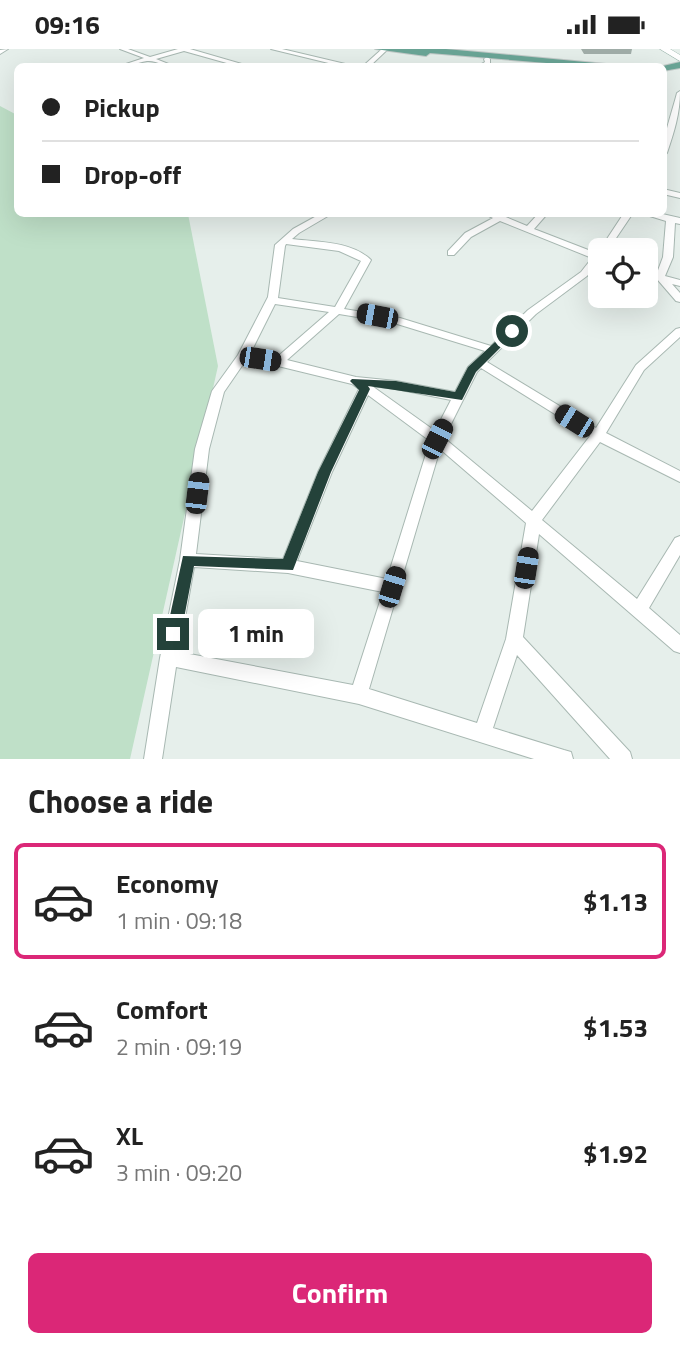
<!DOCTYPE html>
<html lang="en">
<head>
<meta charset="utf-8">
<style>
  body { margin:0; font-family:"Titillium Web",sans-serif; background:#f6f6f6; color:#222; height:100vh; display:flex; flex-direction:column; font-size:26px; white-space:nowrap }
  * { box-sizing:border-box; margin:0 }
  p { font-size:23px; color:#767676 }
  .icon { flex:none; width:38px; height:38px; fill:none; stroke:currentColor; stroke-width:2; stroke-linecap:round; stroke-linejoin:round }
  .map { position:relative; height:710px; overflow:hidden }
  .panel { display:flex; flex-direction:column; background:#fff; flex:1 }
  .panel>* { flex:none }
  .hud { position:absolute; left:14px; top:14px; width:653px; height:154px; border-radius:10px; box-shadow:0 7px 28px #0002; display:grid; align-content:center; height:154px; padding:0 28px; background:#fff }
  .buttons { position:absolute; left:588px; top:189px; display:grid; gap:14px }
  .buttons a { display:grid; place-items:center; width:70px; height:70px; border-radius:10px; background:#fff; box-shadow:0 7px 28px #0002; font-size:35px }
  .end { position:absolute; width:32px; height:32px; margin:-16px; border:9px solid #24423a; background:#fff; box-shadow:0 0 0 4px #fff }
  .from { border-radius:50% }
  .bubble { position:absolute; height:49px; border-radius:10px; background:#fff; box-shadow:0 7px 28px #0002; font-size:23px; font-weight:700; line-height:49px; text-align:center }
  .car { position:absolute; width:21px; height:42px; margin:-21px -10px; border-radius:9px; box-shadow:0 0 5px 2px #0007; background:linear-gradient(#222 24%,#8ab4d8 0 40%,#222 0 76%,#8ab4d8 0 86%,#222 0) }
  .hud b { display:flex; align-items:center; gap:24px; height:66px; font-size:26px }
  .hud b+b { border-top:2px solid #e0e0e0 }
  .hud i { width:18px; height:18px; background:#222 }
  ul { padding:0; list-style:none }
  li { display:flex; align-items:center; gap:21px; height:116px; margin:0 14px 10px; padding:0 14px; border:4px solid transparent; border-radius:10px }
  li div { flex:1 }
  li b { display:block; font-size:26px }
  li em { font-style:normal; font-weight:700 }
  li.selected { border-color:#db2777 }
  li>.icon { width:63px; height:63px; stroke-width:1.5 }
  h2 { padding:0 28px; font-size:32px; line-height:84px }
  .button { display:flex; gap:14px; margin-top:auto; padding:14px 28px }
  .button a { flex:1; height:80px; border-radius:10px; background:#db2777; color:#fff; font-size:28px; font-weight:700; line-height:80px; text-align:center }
  .status { display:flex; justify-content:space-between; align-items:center; height:49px; padding:0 35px; background:#fff; direction:ltr }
  .status svg { height:19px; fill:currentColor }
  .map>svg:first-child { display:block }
</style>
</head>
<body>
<div class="status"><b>09:16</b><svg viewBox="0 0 49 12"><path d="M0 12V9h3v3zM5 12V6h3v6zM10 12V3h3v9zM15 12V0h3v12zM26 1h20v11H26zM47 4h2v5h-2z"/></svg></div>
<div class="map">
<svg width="680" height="710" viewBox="0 0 680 710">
  <rect width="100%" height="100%" fill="#e6efeb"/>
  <path fill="#bfe0c8" d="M 0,57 L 17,66 L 18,164 L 188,165 L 218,317 L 130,710 L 0,710 Z"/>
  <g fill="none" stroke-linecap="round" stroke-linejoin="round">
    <defs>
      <g id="street">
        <path d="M 8,0 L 0,5 L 0,1 Z"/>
        <path d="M 120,0 L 128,0 L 150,8 L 178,0 L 190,0 L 252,18 L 241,18 L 184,2 L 156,10 L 176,18 C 166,18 156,11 147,12 C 136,14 128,18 117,18 L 144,9 Z"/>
        <path d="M 271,0 L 282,0 L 358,18 L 345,18 Z"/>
        <path d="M 382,0 L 388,0 L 369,18 L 362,18 Z"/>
        <path d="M 487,8 L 490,10 L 490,15 L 476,18 L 485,13 L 484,10 Z"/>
        <path d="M 680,42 C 680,65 674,83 667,104 L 663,106 C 663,86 672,64 677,44 Z"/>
        <path d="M 663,140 L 680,144 L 680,149 L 663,145 Z"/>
        <path d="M 322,164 L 333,164 L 299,184 L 292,190 C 317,193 352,192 371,211 L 344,260 L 400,269 L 491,297 L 528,261 L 581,223 L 592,209 L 500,172 L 471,188 L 454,206 L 448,206 L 448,202 L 465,184 L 493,169 L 483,164 L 496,164 L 527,177 L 539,164 L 548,164 L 534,180 L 596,204 L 599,202 L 624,164 L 633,164 L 608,201 L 600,201 L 600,212 L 587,227 L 536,265 L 487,313 L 596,379 L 636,316 L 676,280 L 680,279 L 680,288 L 644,321 L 606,384 L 680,422 L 680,433 L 600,393 L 542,471 L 637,550 L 675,489 L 680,487 L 680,506 L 649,559 L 680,586 L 680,604 L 674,602 L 539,485 L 523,588 L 630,703 L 632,710 L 610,710 L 517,606 L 493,679 L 564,701 L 571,703 L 573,710 L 534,710 L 359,655 L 176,618 L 162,710 L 144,710 L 160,609 L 180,511 L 195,400 L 212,342 L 238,306 L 268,248 L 275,196 L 293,180 ZM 286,195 L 339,202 L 361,212 L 335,258 L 278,249 L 285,197 ZM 275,255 L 329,263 L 276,309 L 250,305 ZM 339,265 L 394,274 L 485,302 L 468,318 L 455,343 L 396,332 L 356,328 L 287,311 ZM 246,311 L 278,317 L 352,335 L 359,340 L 318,423 L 283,510 L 196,505 L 209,400 L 224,343 ZM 481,319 L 590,387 L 532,462 L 444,389 L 477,323 ZM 372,337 L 396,340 L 451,351 L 435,382 ZM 368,346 L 430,392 L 387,530 L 297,512 L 332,423 ZM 440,400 L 526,474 L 506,590 L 477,674 L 369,640 ZM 194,518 L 288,524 L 383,543 L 353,636 L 179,603 Z"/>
        <path d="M 640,164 L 658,164 L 680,169 L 680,175 L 675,174 L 673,208 L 665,227 L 680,231 L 680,237 L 672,235 L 680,244 L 680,253 L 676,252 L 657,230 L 646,227 L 646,221 L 657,224 L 663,208 L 666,172 Z"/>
      </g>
      <path id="secondary" d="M 660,0 L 670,0 L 680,6 L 680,12 Z"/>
      <g id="primary">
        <path d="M 375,0 L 446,0 L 638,18 L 594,18 L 430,4 L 426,7 Z"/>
        <path d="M 680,13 L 680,19 L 663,22 L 663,18 L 659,18 Z"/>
      </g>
    </defs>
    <use href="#street" stroke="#a8b8b2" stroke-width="2"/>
    <use href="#secondary" stroke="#a4bbb3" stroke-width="1"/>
    <use href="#primary" stroke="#c2cac8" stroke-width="2"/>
    <use href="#street" fill="#fff" fill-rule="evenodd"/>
    <use href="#secondary" fill="#fff" fill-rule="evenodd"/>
    <use href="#primary" fill="#6aa596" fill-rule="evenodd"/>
  </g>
  <path fill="#a1aea9" d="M 581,0 L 632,0 L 631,5 L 584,5 Z"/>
  <path fill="#24423a" d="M 509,280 L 517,282 L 476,323 L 462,351 L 368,337 L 370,340 L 331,423 L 293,521 L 194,517 L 181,585 L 179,590 L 168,590 L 166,585 L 183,507 L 283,510 L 318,423 L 359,341 L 350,332 L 352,330 L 396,332 L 455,343 L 468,318 Z"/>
</svg>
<div class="buttons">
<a><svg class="icon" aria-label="locate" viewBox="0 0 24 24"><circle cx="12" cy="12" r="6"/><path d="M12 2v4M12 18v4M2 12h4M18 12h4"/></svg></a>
</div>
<i class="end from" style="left:512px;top:282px"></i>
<i class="end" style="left:173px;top:585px"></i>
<div class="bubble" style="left:198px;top:560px;width:116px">1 min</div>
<i class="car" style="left:377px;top:267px;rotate:281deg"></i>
<i class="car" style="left:260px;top:310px;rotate:99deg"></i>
<i class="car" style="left:574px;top:372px;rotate:302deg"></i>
<i class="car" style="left:437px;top:390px;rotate:27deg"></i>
<i class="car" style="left:197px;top:444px;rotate:7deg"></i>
<i class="car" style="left:526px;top:519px;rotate:9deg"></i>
<i class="car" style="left:392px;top:538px;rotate:17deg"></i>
<div class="hud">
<b><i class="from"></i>Pickup</b>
<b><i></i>Drop-off</b>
</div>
</div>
<section class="panel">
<h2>Choose a ride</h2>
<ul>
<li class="selected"><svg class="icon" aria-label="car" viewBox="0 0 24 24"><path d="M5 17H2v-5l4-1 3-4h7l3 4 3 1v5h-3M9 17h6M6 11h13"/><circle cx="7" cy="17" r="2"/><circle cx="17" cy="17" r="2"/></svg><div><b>Economy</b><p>1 min · 09:18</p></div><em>$1.13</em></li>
<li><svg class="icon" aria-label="car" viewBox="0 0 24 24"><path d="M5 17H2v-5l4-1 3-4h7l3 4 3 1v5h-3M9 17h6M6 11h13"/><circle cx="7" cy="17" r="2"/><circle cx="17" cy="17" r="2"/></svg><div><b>Comfort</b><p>2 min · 09:19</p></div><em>$1.53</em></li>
<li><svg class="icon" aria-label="car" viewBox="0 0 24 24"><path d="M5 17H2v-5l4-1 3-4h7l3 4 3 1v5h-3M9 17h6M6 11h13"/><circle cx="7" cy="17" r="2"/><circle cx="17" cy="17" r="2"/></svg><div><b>XL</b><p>3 min · 09:20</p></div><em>$1.92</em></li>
</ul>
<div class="button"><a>Confirm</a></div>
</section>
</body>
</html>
